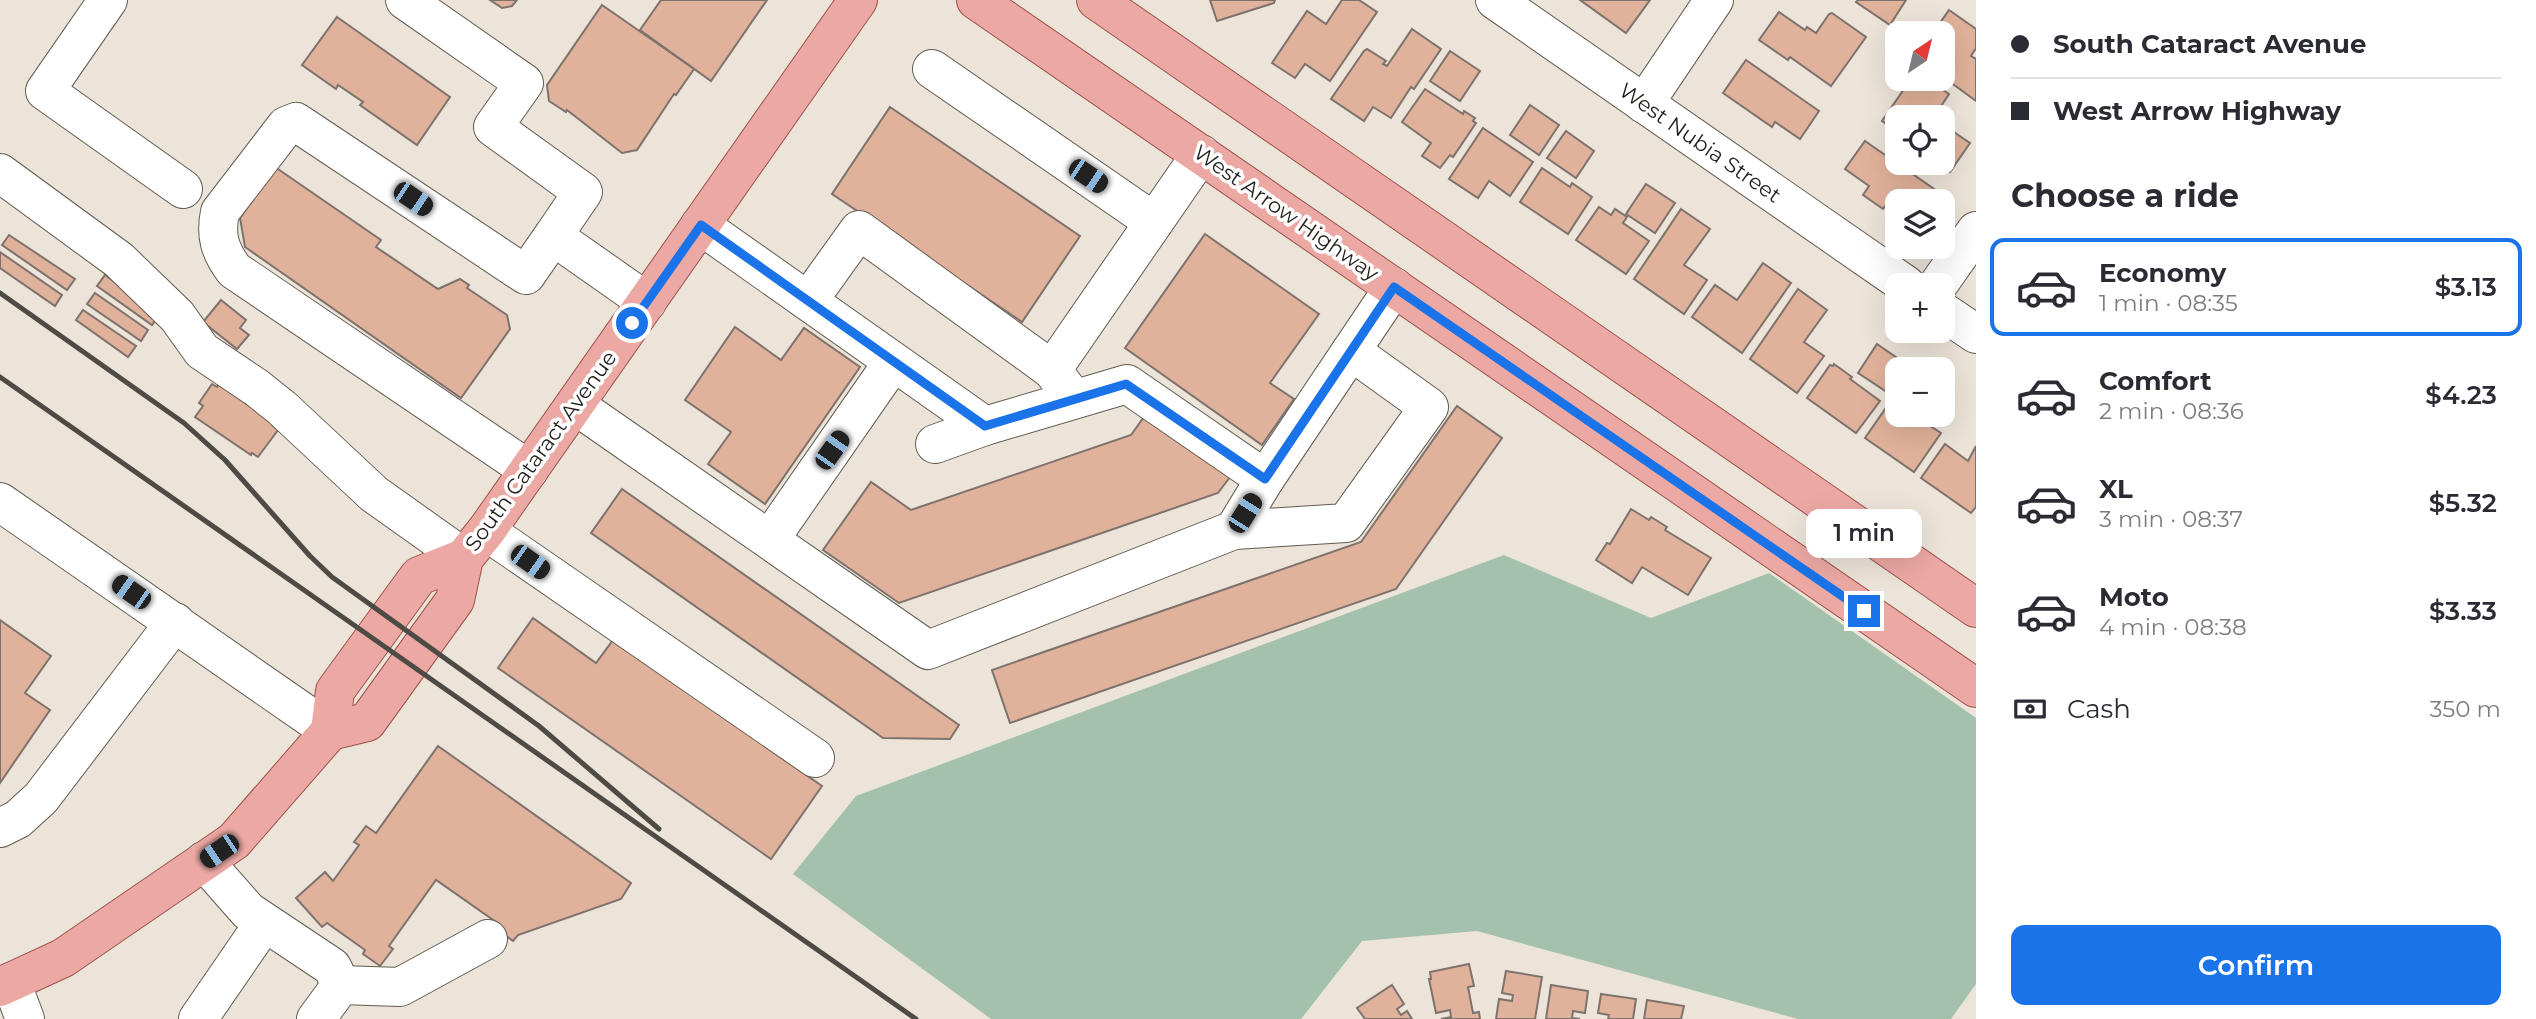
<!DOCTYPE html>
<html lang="en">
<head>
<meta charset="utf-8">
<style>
  body { margin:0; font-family:Montserrat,sans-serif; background:#f7f7f7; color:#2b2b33; height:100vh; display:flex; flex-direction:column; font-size:26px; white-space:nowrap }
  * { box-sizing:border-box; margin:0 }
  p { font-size:23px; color:#7c7c81 }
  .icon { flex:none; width:38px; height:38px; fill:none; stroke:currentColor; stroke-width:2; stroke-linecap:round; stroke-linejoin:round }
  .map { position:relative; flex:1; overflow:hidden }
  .details { display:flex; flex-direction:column; background:#fff; width:560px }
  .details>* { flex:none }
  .banner { display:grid; align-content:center; height:154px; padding:0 35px; background:#fff }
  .needle { width:46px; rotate:35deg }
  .controls { position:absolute; left:1885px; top:21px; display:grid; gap:14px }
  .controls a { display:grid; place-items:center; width:70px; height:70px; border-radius:14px; background:#fff; box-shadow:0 7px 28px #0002; font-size:35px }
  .end { position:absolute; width:32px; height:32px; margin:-16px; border:9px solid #1a73e8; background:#fff; box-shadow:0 0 0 4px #fff }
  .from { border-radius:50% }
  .bubble { position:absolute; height:49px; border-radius:14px; background:#fff; box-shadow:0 7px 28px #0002; font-size:23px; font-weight:600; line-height:49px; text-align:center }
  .car { position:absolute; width:21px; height:42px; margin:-21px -10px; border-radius:9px; box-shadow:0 0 5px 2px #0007; background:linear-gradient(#222 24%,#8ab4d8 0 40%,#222 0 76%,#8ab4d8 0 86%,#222 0) }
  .banner b { display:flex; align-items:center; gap:24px; height:66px; font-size:26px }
  .banner b+b { border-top:2px solid #e1e1e2 }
  .banner i { width:18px; height:18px; background:#2b2b33 }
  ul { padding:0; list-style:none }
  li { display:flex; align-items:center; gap:21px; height:98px; margin:0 14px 10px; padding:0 21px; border:4px solid transparent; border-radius:14px }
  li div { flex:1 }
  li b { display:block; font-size:26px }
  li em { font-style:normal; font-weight:600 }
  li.current { border-color:#1a73e8 }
  li>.icon { width:63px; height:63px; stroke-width:1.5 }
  h2 { padding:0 35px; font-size:32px; line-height:84px }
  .pay { display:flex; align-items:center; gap:18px; height:77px; padding:0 35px; font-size:26px }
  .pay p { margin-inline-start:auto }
  .primary-button { display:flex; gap:14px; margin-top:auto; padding:14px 35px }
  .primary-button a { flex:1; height:80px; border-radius:14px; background:#1a73e8; color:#fff; font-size:28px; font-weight:600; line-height:80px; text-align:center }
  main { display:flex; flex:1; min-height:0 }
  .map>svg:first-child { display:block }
</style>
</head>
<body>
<main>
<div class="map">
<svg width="1976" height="1019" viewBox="0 0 1976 1019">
  <rect width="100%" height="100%" fill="#ece4d9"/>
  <path fill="#a3c1ac" d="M 1504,555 L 1651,618 L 1769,573 L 1976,718 L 1976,984 L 1951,1019 L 1798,1019 L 1477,931 L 1362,941 L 1301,1019 L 991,1019 L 793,874 L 856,796 Z"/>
  <g fill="#e1b29b" stroke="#7e726d" stroke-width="2">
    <path d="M 490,0 L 517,0 L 512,6 L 502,8 Z"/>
    <path d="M 661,0 L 767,0 L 711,81 L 640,30 Z"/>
    <path d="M 1210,0 L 1275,0 L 1274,3 L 1217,21 Z"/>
    <path d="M 1342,0 L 1359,0 L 1377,12 L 1330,81 L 1305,64 L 1295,78 L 1272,63 L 1307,11 L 1326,24 Z"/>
    <path d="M 1580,0 L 1650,0 L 1626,33 Z"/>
    <path d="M 1858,0 L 1906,0 L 1890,25 L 1856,2 Z"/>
    <path d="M 602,5 L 694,69 L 676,95 L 674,94 L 637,150 L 622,153 L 567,110 L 566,112 L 549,101 L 547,85 Z"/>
    <path d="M 1949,10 L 1976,29 L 1976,48 L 1971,56 L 1976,59 L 1976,101 L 1942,76 L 1942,33 L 1933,33 Z"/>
    <path d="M 1779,12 L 1805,30 L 1807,27 L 1816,33 L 1829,14 L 1832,13 L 1866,37 L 1831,86 L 1790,57 L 1788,60 L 1759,40 Z"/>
    <path d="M 337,17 L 450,97 L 417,145 L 360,105 L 363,102 L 338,85 L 336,89 L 302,65 Z"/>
    <path d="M 1412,29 L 1441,49 L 1414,89 L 1411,87 L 1391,118 L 1373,107 L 1364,121 L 1331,99 L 1364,51 L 1367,49 L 1386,61 L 1383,64 L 1387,66 Z"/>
    <path d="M 1450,51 L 1480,71 L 1460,101 L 1430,81 Z"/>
    <path d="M 1746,60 L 1819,111 L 1800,139 L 1775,122 L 1772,127 L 1723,93 Z"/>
    <path d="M 1911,79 L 1926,79 L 1949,94 L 1934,117 L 1897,117 L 1897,132 L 1882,121 Z"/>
    <path d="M 1425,89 L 1463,114 L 1464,111 L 1475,118 L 1473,121 L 1476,123 L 1453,157 L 1450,155 L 1440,168 L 1422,156 L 1431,143 L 1402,122 Z"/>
    <path d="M 1530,105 L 1559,125 L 1539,155 L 1510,135 Z"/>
    <path d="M 890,107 L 1080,236 L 1022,322 L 832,194 Z"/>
    <path d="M 1942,124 L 1970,143 L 1950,172 L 1937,163 L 1942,163 Z"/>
    <path d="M 1483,128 L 1533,162 L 1510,196 L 1489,181 L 1478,198 L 1449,179 Z"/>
    <path d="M 1566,131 L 1594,151 L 1576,178 L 1547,158 Z"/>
    <path d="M 1865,141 L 1937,191 L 1930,201 L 1897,201 L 1897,213 L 1886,205 L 1883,209 L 1863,195 L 1869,186 L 1845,169 Z"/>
    <path d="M 275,167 L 381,240 L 376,247 L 438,289 L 460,279 L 469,285 L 467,288 L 507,315 L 510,329 L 461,398 L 245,247 L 240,218 Z"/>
    <path d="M 1542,168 L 1570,187 L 1572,183 L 1592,197 L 1568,234 L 1520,202 Z"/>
    <path d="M 1646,184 L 1675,203 L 1655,233 L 1626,214 Z"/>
    <path d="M 1599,207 L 1611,215 L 1615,209 L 1627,217 L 1623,223 L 1649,241 L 1626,274 L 1576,240 Z"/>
    <path d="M 1681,209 L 1710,229 L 1684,265 L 1707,280 L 1684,314 L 1634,279 Z"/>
    <path d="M 1205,234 L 1319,314 L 1270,383 L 1294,399 L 1262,445 L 1125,348 Z"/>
    <path d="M 9,235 L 75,279 L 67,290 L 2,245 Z"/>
    <path d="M 0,252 L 62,295 L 55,306 L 0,268 Z"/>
    <path d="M 1763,263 L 1791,283 L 1742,353 L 1692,317 L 1715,285 L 1737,300 Z"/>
    <path d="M 105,275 L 160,314 L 152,325 L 97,286 Z"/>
    <path d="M 1798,289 L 1827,310 L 1804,342 L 1824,356 L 1797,393 L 1750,359 Z"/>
    <path d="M 95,293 L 148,330 L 141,341 L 87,304 Z"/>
    <path d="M 221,300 L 246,320 L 240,328 L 249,335 L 237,349 L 203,322 Z"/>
    <path d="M 83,310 L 136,346 L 128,357 L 76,320 Z"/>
    <path d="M 735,327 L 781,360 L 804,328 L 860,367 L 765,504 L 708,464 L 731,432 L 685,400 Z"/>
    <path d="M 1877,344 L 1906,364 L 1902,369 L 1897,369 L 1897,377 L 1887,392 L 1858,373 Z"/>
    <path d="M 1834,364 L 1852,377 L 1850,379 L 1880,401 L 1856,433 L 1807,398 L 1830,365 L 1833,366 Z"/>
    <path d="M 212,384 L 217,387 L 219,384 L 273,423 L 272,425 L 278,430 L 258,457 L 252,453 L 251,455 L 195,417 L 203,406 L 199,403 Z"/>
    <path d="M 1897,392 L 1897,415 L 1925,415 L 1921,420 L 1941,433 L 1914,472 L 1865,438 Z"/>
    <path d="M 1457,406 L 1502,438 L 1396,589 L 1010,723 L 992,670 L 1361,542 Z"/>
    <path d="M 1144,417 L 1230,477 L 1218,493 L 899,603 L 823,550 L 871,482 L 911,510 L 1131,435 Z"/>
    <path d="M 1945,444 L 1968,461 L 1976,446 L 1976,507 L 1971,513 L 1921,478 Z"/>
    <path d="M 622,489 L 959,725 L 950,739 L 883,738 L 591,533 Z"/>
    <path d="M 1631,509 L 1649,520 L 1651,517 L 1667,527 L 1665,530 L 1711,558 L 1688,595 L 1642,567 L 1632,583 L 1596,560 L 1607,543 L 1610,544 Z"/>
    <path d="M 533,618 L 596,663 L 613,640 L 822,786 L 771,859 L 498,668 Z"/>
    <path d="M 0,620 L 51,656 L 25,693 L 50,710 L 0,783 Z"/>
    <path d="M 438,746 L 631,883 L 621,899 L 518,935 L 513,941 L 493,926 L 496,922 L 436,880 L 389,946 L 393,949 L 380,966 L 363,954 L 365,950 L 327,923 L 322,927 L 296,898 L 325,872 L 333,881 L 359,845 L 354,842 L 366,826 L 376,833 Z"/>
    <path d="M 1469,964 L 1474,986 L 1468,987 L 1473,1013 L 1479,1012 L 1480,1019 L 1441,1019 L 1451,1017 L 1450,1010 L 1436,1013 L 1429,979 L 1431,979 L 1430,972 Z"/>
    <path d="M 1506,971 L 1542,977 L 1535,1019 L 1496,1019 L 1499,999 L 1512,1001 L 1513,995 L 1502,993 Z"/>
    <path d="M 1392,985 L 1404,1004 L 1397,1009 L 1401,1015 L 1407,1011 L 1412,1019 L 1365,1019 L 1357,1008 Z"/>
    <path d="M 1551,985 L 1588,991 L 1585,1013 L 1573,1011 L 1572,1018 L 1580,1019 L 1546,1019 Z"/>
    <path d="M 1601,994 L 1636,999 L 1633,1019 L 1608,1019 L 1609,1015 L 1598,1013 Z"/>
    <path d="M 1647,1000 L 1684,1006 L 1681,1019 L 1644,1019 Z"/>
  </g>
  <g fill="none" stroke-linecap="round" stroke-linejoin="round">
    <defs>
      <g id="minor">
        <path d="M 108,0 L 45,91 L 183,189"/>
        <path d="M 405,0 L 524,83 L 493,127 L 583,192 L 553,236 L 647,302"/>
        <path d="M 1495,0 L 1906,285"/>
        <path d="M 932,69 L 1154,222"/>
        <path d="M 1644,104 L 1714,0"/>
        <path d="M 0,173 L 119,260 L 177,316 L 202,351 L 257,388 L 282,408 L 374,494 L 464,558"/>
        <path d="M 700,225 L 985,426 L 1127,384 L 1265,479 L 1394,287"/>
        <path d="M 1938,285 L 1976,231"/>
        <path d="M 808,301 L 859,230 L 1052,370"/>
        <path d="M 1942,311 L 1976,334"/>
        <path d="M 1068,391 L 1052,370 L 1201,154"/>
        <path d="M 575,405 L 928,650 L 1234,530 L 1265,479"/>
        <path d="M 935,444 L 985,426"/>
        <path d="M 529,470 L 234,270 C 220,251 215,236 220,212 L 286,126 L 296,122 L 526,275 L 553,236"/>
        <path d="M 0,502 L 330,731"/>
        <path d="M 1234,530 L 1346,523 L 1429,407 L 1351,351"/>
        <path d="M 486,531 L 815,758"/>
        <path d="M 770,539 L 893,362"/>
        <path d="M 0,828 L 18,819 L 41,798 L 175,622"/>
        <path d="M 204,861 L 248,911 L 332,967 L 341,985 L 316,1019"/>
        <path d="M 11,982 L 25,1019"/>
        <path d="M 341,985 L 400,987 L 488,939"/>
        <path d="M 198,1019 L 264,923"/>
      </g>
      <g id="major">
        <path d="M 976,0 L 1976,688"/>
        <path d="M 1096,0 L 1976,608"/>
        <path d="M 330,731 L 335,691 L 419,576 L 464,558"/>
        <path d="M 0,987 L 63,958 L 234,841 L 330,731 L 367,722 L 455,600 L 464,558 L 486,531 L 858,0"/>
      </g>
    </defs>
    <use href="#minor" stroke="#615b51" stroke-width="40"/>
    <use href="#major" stroke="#9c534c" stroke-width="40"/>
    <use href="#minor" stroke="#fff" stroke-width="38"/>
    <use href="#major" stroke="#eca9a4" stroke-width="38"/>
    <g stroke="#4e4a45" stroke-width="5">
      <path d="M 0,293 L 184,423 L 225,460 L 310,556 L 332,577 L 539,726 L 659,829"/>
      <path d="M 0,377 L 916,1019"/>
    </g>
  </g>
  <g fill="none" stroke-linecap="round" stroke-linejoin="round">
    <path stroke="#1a73e8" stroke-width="9" d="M 632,323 L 701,225 L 985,426 L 1126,384 L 1265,479 L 1394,287 L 1864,611"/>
  </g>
  <g text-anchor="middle" stroke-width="7" stroke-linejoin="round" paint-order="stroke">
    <g font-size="21" fill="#201e1a" stroke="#fff">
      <text transform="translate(1700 143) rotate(35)" y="7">West Nubia Street</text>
      <text transform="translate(1286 213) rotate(35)" y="7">West Arrow Highway</text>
      <text transform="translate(541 451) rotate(-54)" y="7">South Cataract Avenue</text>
    </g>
  </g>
</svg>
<div class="controls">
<a><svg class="needle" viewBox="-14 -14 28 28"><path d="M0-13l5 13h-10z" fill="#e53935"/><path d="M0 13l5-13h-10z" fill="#7c7c81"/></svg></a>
<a><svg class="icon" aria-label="locate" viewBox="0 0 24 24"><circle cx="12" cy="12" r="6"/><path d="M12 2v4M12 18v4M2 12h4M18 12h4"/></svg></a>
<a><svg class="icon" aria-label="layers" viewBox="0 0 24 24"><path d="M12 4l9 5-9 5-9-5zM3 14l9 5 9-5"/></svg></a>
<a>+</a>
<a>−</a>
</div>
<i class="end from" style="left:632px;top:323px"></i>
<i class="end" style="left:1864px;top:611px"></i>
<div class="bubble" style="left:1806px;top:509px;width:116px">1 min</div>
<i class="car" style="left:1088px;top:176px;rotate:124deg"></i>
<i class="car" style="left:413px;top:199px;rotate:124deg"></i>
<i class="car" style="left:832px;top:450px;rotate:35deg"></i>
<i class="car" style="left:1245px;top:513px;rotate:32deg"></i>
<i class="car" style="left:530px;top:562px;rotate:125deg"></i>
<i class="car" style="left:131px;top:592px;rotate:305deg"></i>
<i class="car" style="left:219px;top:851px;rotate:236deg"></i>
</div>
<section class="details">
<div class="banner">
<b><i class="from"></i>South Cataract Avenue</b>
<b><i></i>West Arrow Highway</b>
</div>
<h2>Choose a ride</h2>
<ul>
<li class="current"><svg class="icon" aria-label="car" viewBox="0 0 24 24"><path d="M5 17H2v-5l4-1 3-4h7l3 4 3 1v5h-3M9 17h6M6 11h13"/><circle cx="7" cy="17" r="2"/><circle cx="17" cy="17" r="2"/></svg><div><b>Economy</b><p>1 min · 08:35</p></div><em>$3.13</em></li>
<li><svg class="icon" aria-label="car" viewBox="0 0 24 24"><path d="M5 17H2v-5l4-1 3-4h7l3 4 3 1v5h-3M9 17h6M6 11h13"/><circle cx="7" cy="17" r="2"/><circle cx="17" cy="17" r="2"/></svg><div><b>Comfort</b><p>2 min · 08:36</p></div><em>$4.23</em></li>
<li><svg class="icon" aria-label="car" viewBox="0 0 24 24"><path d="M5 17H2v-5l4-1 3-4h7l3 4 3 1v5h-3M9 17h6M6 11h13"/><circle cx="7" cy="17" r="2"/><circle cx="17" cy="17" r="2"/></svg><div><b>XL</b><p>3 min · 08:37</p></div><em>$5.32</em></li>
<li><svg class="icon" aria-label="car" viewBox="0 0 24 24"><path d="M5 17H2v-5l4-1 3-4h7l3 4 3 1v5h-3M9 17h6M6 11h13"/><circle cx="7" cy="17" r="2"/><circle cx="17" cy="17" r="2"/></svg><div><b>Moto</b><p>4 min · 08:38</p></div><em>$3.33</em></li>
</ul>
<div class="pay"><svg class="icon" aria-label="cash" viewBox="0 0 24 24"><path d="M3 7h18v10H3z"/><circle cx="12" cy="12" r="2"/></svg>Cash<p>350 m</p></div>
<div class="primary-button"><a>Confirm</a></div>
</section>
</main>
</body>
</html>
